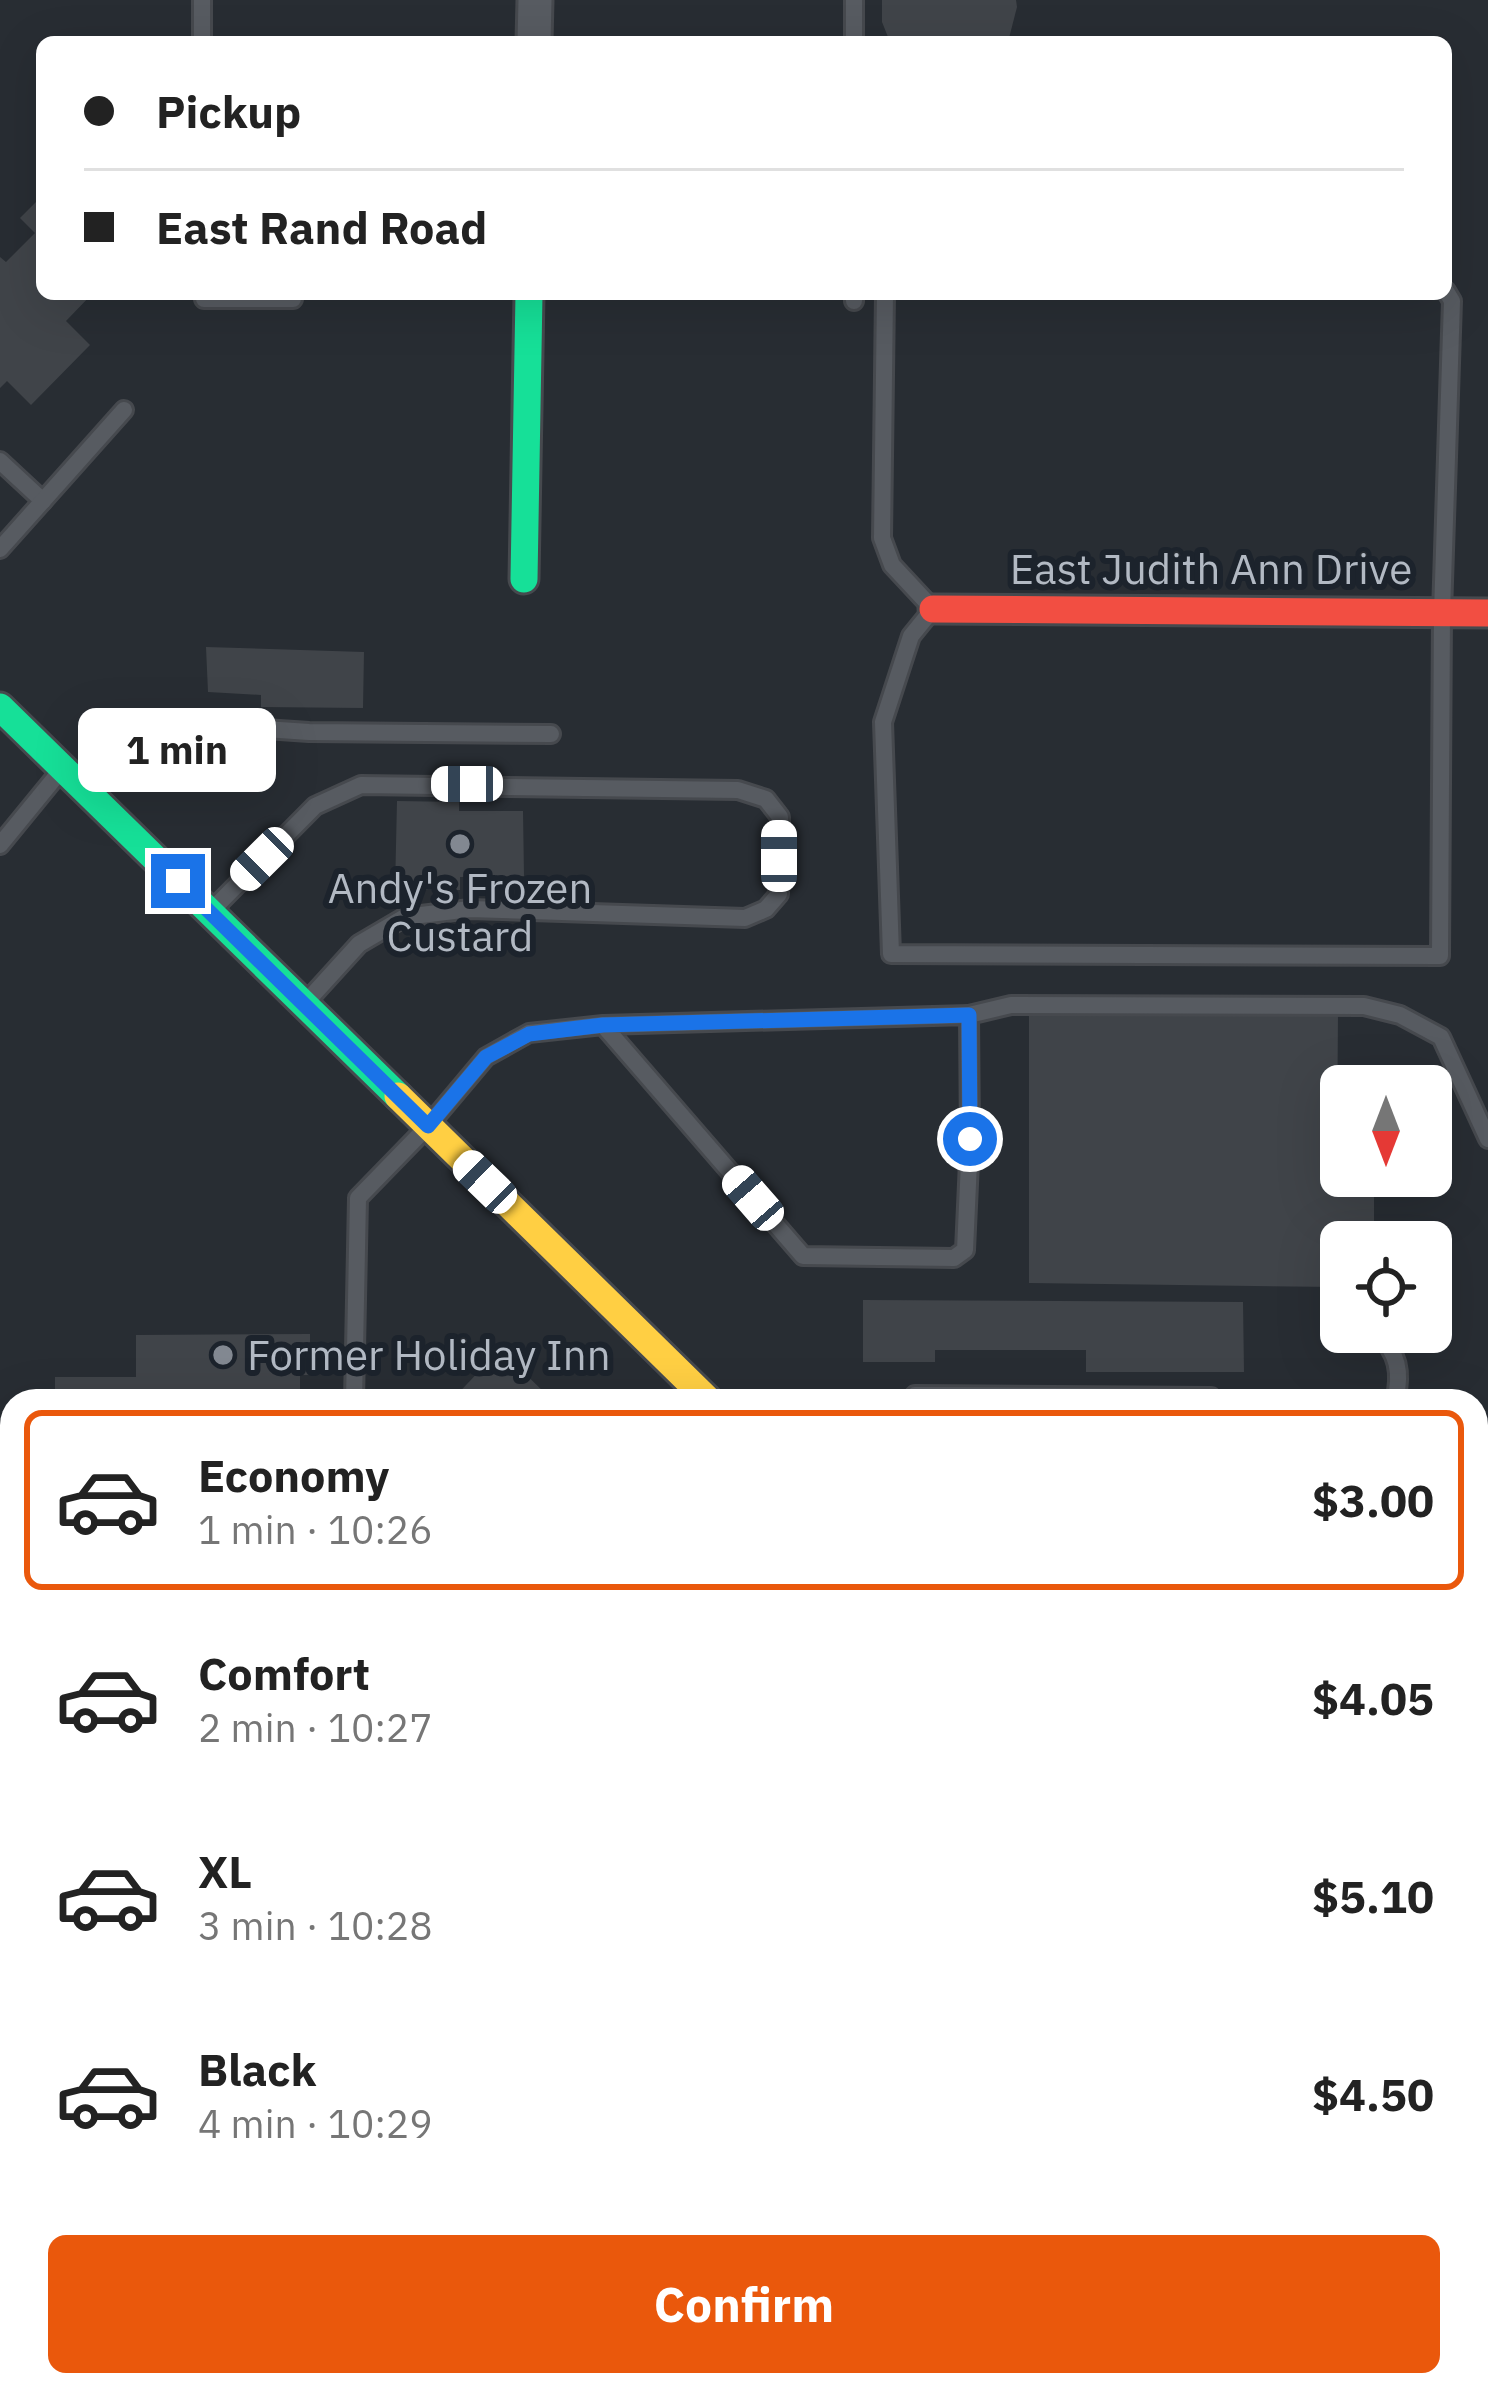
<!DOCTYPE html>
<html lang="en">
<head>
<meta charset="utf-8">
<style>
  body { margin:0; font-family:"IBM Plex Sans",sans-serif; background:#f6f6f6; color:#222; height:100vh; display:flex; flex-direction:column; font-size:45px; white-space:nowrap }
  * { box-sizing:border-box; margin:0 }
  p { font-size:39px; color:#767676 }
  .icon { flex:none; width:66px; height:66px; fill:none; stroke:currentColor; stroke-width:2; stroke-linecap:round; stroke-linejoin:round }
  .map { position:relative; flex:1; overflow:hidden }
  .sheet { position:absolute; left:0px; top:1389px; width:1488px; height:1008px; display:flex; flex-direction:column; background:#fff; border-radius:36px 36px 0 0; box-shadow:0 12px 48px #0002 }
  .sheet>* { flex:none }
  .top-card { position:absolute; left:36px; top:36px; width:1416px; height:264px; border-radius:18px; box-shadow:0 12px 48px #0002; display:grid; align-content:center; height:264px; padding:0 48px; background:#fff }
  .needle { width:78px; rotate:180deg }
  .controls { position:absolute; left:1320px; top:1065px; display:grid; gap:24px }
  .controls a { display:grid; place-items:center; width:132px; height:132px; border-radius:18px; background:#fff; box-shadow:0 12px 48px #0002; font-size:60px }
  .end { position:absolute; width:54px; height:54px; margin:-27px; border:15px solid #1a73e8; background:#fff; box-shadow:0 0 0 6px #fff }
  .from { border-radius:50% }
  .bubble { position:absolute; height:84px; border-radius:18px; background:#fff; box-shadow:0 12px 48px #0002; font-size:39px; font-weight:700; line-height:84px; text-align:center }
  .car { position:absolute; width:36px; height:72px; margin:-36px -18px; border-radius:15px; box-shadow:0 0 9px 3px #0007; background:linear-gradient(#fff 24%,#345 0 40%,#fff 0 76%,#345 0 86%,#fff 0) }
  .top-card b { display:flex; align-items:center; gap:42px; height:114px; font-size:45px }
  .top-card b+b { border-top:3px solid #e0e0e0 }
  .top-card i { width:30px; height:30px; background:#222 }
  ul { padding:21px 0 0; list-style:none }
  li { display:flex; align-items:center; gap:36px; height:180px; margin:0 24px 18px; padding:0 24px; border:6px solid transparent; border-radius:18px }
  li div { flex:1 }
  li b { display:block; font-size:45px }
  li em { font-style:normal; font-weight:700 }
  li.selected { border-color:#ea580c }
  li>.icon { width:108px; height:108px; stroke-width:1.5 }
  .action { display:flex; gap:24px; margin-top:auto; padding:24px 48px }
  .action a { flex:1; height:138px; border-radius:18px; background:#ea580c; color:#fff; font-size:48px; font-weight:700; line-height:138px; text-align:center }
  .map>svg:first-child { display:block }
</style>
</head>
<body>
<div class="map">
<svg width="1488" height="2397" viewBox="0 0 1488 2397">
  <rect width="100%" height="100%" fill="#282d33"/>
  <g fill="#404449">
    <path d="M 882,0 L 1016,0 L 1017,7 L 1008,42 L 890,42 L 882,22 Z"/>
    <path d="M 42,196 L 42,294 L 92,294 L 66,321 L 90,345 L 31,405 L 7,381 L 0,388 L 0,257 L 6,262 L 35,233 L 20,218 Z"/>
    <path d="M 206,647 L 364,652 L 363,708 L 261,707 L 261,695 L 208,692 Z"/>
    <path d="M 397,801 L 459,802 L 459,811 L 523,811 L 524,876 L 460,877 L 460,890 L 395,890 Z"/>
    <path d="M 1029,1011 L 1338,1013 L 1337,1149 L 1341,1149 L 1341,1176 L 1374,1176 L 1374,1242 L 1341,1242 L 1341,1251 L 1335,1251 L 1336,1287 L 1029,1283 Z"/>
    <path d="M 863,1300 L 1243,1302 L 1244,1372 L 1086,1372 L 1086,1350 L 935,1350 L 935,1362 L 863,1362 Z"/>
    <path d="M 310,1334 L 310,1375 L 300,1375 L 300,1401 L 55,1401 L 55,1377 L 136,1377 L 136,1335 Z"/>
    <path d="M 500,1349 L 553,1401 L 451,1401 Z"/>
    <rect x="1476" y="1630" width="12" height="201"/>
    <path d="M 0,2340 L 12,2340 L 12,2385 L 129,2385 L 129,2397 L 0,2397 Z"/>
  </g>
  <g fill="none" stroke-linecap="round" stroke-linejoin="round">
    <defs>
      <g id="lane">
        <path d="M 202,0 L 202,42"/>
        <path d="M 854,0 L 854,42"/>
        <path d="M 204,294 L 204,299 L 293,299 L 293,294"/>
        <path d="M 854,294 L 854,301"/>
        <path d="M 885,294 L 882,538 L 892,565 L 933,609 L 911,636 L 883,722 L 891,954 L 1440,956 L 1442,613 L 1452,301 L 1446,291"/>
        <path d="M 0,461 L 43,501"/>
        <path d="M 0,549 L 124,410"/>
        <path d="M 86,782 L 159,722 L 309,732 L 551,734"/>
        <path d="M 0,845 L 58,774"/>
        <path d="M 216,906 L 315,806 L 361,785 L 738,790 L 766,799 L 780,817 L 779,894 L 766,909 L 745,918 L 470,909 L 405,917 L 359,944 L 309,999"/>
        <path d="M 969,1015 L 1011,1005 L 1364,1006 L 1400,1015 L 1441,1037 L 1488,1139"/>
        <path d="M 1337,1327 L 1341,1327"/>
        <path d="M 1377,1332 C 1398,1353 1402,1372 1395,1401"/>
        <path d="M 354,1401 L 358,1198 L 428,1126 L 486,1057 L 529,1033 L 603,1025 L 803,1256 L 954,1258 L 965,1250 L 970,1140 L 969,1015 L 603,1025"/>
        <path d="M 909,1401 L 915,1395 L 1211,1397 L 1211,1401"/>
        <path d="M 1476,1623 L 1488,1623"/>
        <path d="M 0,1785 L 12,1802"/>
        <path d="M 1476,1947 L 1488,1959"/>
        <path d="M 0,2104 L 12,2089"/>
        <path d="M 189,2385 L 189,2397"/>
        <path d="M 641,2385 L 641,2397"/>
        <path d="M 784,2397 L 784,2385"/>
        <path d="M 979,2397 L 979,2385"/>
      </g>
      <path id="street" d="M 534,42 L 535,0"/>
      <g id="fast">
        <path d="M 524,579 L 529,294"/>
        <path d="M 0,707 L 398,1096"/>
      </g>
      <g id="slow">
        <path d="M 398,1096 L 709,1401"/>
        <path d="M 1476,2234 L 1488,2234"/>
      </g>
      <g id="jam">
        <path d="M 933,609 L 1488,613"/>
        <path d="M 1476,2149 L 1488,2160"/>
        <path d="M 0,2224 L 12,2224"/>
      </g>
    </defs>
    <use href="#lane" stroke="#46494e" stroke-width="22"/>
    <use href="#street" stroke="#46494e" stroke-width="39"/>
    <use href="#fast" stroke="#46494e" stroke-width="33"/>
    <use href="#slow" stroke="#46494e" stroke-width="33"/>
    <use href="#jam" stroke="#46494e" stroke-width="33"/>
    <use href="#lane" stroke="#575b61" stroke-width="16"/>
    <use href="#street" stroke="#575b61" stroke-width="33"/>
    <use href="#fast" stroke="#16e098" stroke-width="27"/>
    <use href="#slow" stroke="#ffcf43" stroke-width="27"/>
    <use href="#jam" stroke="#f24e42" stroke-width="27"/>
  </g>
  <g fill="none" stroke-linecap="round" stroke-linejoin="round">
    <path stroke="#1a73e8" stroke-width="15" d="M 178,881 L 428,1126 L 486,1057 L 529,1034 L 603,1025 L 969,1015 L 970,1139"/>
  </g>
  <g fill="#828891" stroke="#1c232c" stroke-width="4.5">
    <circle cx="460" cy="844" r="12"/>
    <circle cx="223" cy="1355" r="12"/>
  </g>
  <g text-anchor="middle" stroke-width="12" stroke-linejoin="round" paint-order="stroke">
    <g font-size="42" fill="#b2b9c3" stroke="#1c232c">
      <text x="1211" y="584">East Judith Ann Drive</text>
    </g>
    <g font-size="42" fill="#b2b9c3" stroke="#1c232c">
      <text x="460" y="903">Andy's Frozen<tspan x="460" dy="48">Custard</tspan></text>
      <text x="247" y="1370" text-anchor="start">Former Holiday Inn</text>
    </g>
  </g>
</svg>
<div class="controls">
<a><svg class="needle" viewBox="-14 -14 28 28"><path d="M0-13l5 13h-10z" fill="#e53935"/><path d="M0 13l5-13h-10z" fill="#767676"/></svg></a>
<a><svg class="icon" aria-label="locate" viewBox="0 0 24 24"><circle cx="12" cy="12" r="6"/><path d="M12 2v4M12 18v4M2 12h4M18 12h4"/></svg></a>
</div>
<i class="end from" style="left:970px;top:1139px"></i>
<i class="end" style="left:178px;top:881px"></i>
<div class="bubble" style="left:78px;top:708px;width:198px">1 min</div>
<i class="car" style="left:467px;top:784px;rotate:270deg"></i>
<i class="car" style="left:779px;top:856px;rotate:0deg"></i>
<i class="car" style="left:262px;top:859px;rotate:225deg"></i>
<i class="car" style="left:485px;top:1182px;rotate:314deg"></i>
<i class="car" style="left:753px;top:1198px;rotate:319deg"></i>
<div class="top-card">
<b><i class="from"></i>Pickup</b>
<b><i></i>East Rand Road</b>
</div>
<section class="sheet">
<ul>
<li class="selected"><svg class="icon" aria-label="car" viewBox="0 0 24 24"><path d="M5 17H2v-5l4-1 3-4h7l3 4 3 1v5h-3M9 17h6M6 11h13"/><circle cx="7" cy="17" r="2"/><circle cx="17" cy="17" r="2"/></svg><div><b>Economy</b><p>1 min · 10:26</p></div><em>$3.00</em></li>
<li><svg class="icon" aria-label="car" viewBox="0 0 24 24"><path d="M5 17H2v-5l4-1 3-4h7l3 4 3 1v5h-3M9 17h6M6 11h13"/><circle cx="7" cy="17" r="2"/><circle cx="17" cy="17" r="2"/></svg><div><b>Comfort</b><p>2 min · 10:27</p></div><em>$4.05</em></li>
<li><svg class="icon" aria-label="car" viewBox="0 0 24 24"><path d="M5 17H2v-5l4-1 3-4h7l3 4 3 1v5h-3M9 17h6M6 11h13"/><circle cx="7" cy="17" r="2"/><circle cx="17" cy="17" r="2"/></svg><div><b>XL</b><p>3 min · 10:28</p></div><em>$5.10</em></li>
<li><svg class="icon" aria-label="car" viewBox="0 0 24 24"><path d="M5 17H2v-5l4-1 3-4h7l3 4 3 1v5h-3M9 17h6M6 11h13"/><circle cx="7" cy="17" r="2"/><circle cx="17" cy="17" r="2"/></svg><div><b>Black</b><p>4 min · 10:29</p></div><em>$4.50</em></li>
</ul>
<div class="action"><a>Confirm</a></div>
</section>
</div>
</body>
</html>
